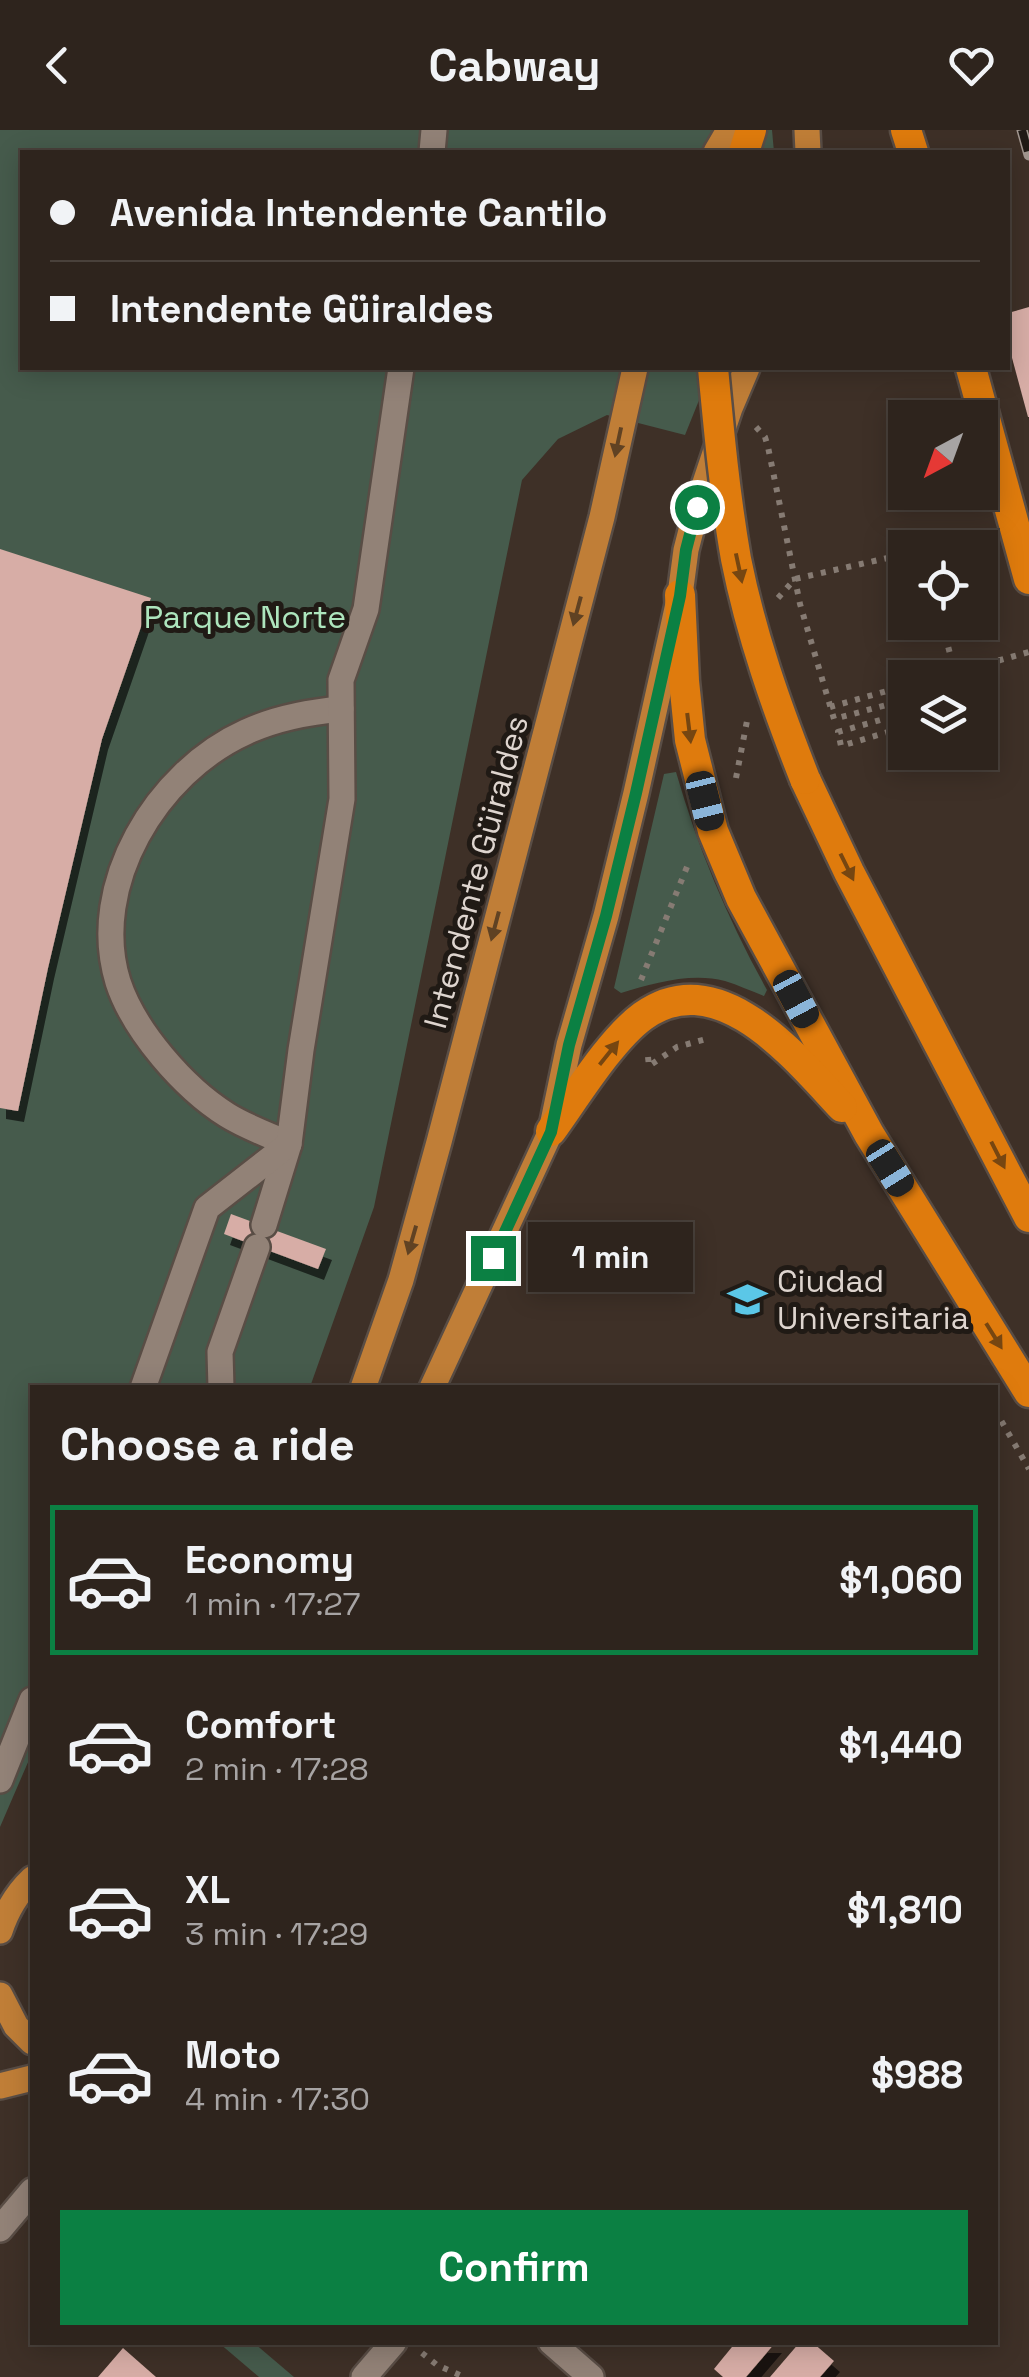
<!DOCTYPE html>
<html lang="en">
<head>
<meta charset="utf-8">
<style>
  body { margin:0; font-family:"Space Grotesk",sans-serif; background:#3a302a; color:#f1f3f6; height:100vh; display:flex; flex-direction:column; font-size:38px; white-space:nowrap }
  * { box-sizing:border-box; margin:0 }
  p { font-size:32px; color:#a7a4a4 }
  .icon { flex:none; width:55px; height:55px; fill:none; stroke:currentColor; stroke-width:2; stroke-linecap:round; stroke-linejoin:round }
  .map { position:relative; flex:1; overflow:hidden }
  .panel { position:absolute; left:30px; top:1255px; width:968px; height:960px; display:flex; flex-direction:column; background:#2e241d; border-radius:0px; box-shadow:0 5px 25px #0003,0 0 0 2px #49413b }
  .panel>* { flex:none }
  .banner { position:absolute; left:20px; top:20px; width:990px; height:220px; border-radius:0px; box-shadow:0 5px 25px #0003,0 0 0 2px #49413b; display:grid; align-content:center; height:220px; padding:0 30px; background:#2e241d }
  .needle { width:65px; rotate:221deg }
  .buttons { position:absolute; left:888px; top:270px; display:grid; gap:20px }
  .buttons a { display:grid; place-items:center; width:110px; height:110px; border-radius:0px; background:#2e241d; box-shadow:0 5px 25px #0003,0 0 0 2px #49413b; font-size:50px }
  .end { position:absolute; width:45px; height:45px; margin:-22px; border:12px solid #0b8043; background:#fff; box-shadow:0 0 0 5px #fff }
  .from { border-radius:50% }
  .bubble { position:absolute; height:70px; border-radius:0px; background:#2e241d; box-shadow:0 5px 25px #0003,0 0 0 2px #49413b; font-size:32px; font-weight:700; line-height:70px; text-align:center }
  .car { position:absolute; width:30px; height:60px; margin:-30px -15px; border-radius:12px; box-shadow:0 0 8px 2px #0007; background:linear-gradient(#222 24%,#8ab4d8 0 40%,#222 0 76%,#8ab4d8 0 86%,#222 0) }
  .banner b { display:flex; align-items:center; gap:35px; height:95px; font-size:38px }
  .banner b+b { border-top:2px solid #49413b }
  .banner i { width:25px; height:25px; background:#f1f3f6 }
  ul { padding:0; list-style:none }
  li { display:flex; align-items:center; gap:30px; height:150px; margin:0 20px 15px; padding:0 10px; border:5px solid transparent; border-radius:0px }
  li div { flex:1 }
  li b { display:block; font-size:38px }
  li em { font-style:normal; font-weight:700 }
  li.current { border-color:#0b8043 }
  li>.icon { width:90px; height:90px; stroke-width:1.5 }
  h2 { padding:0 30px; font-size:45px; line-height:120px }
  .button { display:flex; gap:20px; margin-top:auto; padding:20px 30px }
  .button a { flex:1; height:115px; border-radius:0px; background:#0b8043; color:#fff; font-size:40px; font-weight:700; line-height:115px; text-align:center }
  header { display:flex; justify-content:space-between; align-items:center; height:130px; padding:0 30px; background:#2e241d; font-size:45px; font-weight:700 }
  .map>svg:first-child { display:block }
</style>
</head>
<body>
<header><svg class="icon" aria-label="back" viewBox="0 0 24 24"><path d="M15 5l-7 7 7 7"/></svg>Cabway<svg class="icon" aria-label="heart" viewBox="0 0 24 24"><path d="M12 20l-8-8c-3-5 5-10 8-4 3-6 11-1 8 4z"/></svg></header>
<div class="map">
<svg width="1029" height="2247" viewBox="0 0 1029 2247">
  <defs>
    <filter id="shadow"><feDropShadow dx="6" dy="11" stdDeviation="0" flood-color="#0009"/></filter>
  </defs>
  <rect width="100%" height="100%" fill="#3e3027"/>
  <g fill="#465b4c">
    <path d="M 0,0 L 772,0 L 774,22 L 22,22 L 22,238 L 712,238 L 685,305 L 607,285 L 558,309 L 522,350 L 374,1077 L 310,1257 L 32,1258 L 32,1623 L 0,1697 Z"/>
    <path d="M 676,642 C 698,719 728,790 767,860 L 764,866 C 751,861 738,855 725,851 C 692,842 653,853 621,863 L 614,858 L 664,644 Z"/>
    <path d="M 219,2213 L 254,2213 L 294,2247 L 259,2247 Z"/>
  </g>
  <g fill="#d7ada6" filter="url(#shadow)">
    <path d="M 1029,177 L 1029,287 L 1028,287 L 1008,213 L 1008,183 Z"/>
    <path d="M 0,419 L 151,468 L 102,609 L 48,838 L 18,981 L 0,978 Z"/>
    <path d="M 231,1084 L 326,1119 L 318,1139 L 224,1104 Z"/>
    <path d="M 736,2212 L 776,2212 L 746,2247 L 723,2247 L 714,2239 Z"/>
    <path d="M 800,2212 L 812,2212 L 834,2231 L 820,2247 L 770,2247 Z"/>
    <path d="M 123,2218 L 156,2247 L 98,2247 Z"/>
  </g>
  <g fill="none" stroke-linecap="round" stroke-linejoin="round">
    <defs>
      <g id="minor">
        <path d="M 432,22 L 434,0"/>
        <path d="M 264,1095 L 289,1014 C 269,1005 246,997 227,985 C 184,958 134,901 118,852 C 88,755 157,642 246,602 C 276,588 309,582 341,579"/>
        <path d="M 143,1258 L 207,1078 L 289,1014 L 301,920 L 342,669 L 341,550 L 366,479 L 401,238"/>
        <path d="M 221,1258 L 220,1222 L 257,1117"/>
        <path d="M 0,1650 L 32,1570"/>
        <path d="M 0,2099 L 32,2061"/>
        <path d="M 551,2212 L 591,2247"/>
        <path d="M 364,2247 L 394,2212"/>
      </g>
      <g id="major">
        <path d="M 807,0 L 808,22"/>
        <path d="M 716,22 L 729,0"/>
        <path d="M 363,1258 L 401,1150 L 439,1012 L 602,387 L 635,238"/>
        <path d="M 432,1258 L 551,1001 L 569,915 L 606,786 L 636,663 L 680,465 L 686,420 L 697,377 L 730,278 L 747,238"/>
        <path d="M 0,1801 C 7,1780 16,1764 32,1749"/>
        <path d="M 0,1865 L 16,1896 L 32,1912"/>
        <path d="M 0,1956 L 32,1948"/>
      </g>
      <g id="highway">
        <path d="M 906,0 L 913,22"/>
        <path d="M 744,22 L 751,0"/>
        <path d="M 971,238 L 1029,449"/>
        <path d="M 680,465 L 684,551 L 690,610 L 713,701 L 741,768 L 869,1004 L 1029,1262"/>
        <path d="M 805,649 L 849,742 L 1029,1087"/>
        <path d="M 551,1001 C 575,968 611,909 643,886 C 719,832 795,927 842,977"/>
      </g>
    </defs>
    <use href="#minor" stroke="#594d45" stroke-width="30"/>
    <use href="#major" stroke="#594d45" stroke-width="30"/>
    <use href="#highway" stroke="#594d45" stroke-width="35"/>
    <g stroke="#867b73" stroke-width="6" stroke-dasharray="5 8" stroke-linecap="butt">
      <path d="M 756,297 L 765,307 L 768,317 L 800,474 L 834,589 L 905,570"/>
      <path d="M 778,468 L 795,449 L 905,424"/>
      <path d="M 942,492 L 956,548"/>
      <path d="M 980,550 L 983,561 L 980,562"/>
      <path d="M 830,577 L 905,556"/>
      <path d="M 905,583 L 838,602 L 841,616 L 905,597"/>
      <path d="M 736,648 L 747,591"/>
      <path d="M 641,850 L 689,732"/>
      <path d="M 648,927 L 649,936 L 677,917 L 706,909"/>
      <path d="M 995,1280 L 1029,1339"/>
      <path d="M 422,2223 L 437,2235 L 464,2247"/>
    </g>
    <use href="#minor" stroke="#928277" stroke-width="25"/>
    <use href="#major" stroke="#c07e37" stroke-width="25"/>
    <use href="#highway" stroke="#df7b0d" stroke-width="30"/>
    <defs>
      <path id="rail" d="M 1022,0 L 1029,25"/>
    </defs>
    <use href="#rail" stroke="#a1968f" stroke-width="11"/>
    <use href="#rail" stroke="#201a15" stroke-width="8" stroke-dasharray="22" stroke-linecap="butt"/>
    <defs>
      <path id="highway-bridge" d="M 713,238 C 719,302 725,366 736,429 C 751,505 777,578 805,649"/>
    </defs>
    <use href="#highway-bridge" stroke="#594d45" stroke-width="35" stroke-linecap="butt"/>
    <path stroke="#867b73" stroke-width="6" stroke-dasharray="5 8" stroke-linecap="butt" d="M 936,548 L 1029,522"/>
    <use href="#highway-bridge" stroke="#df7b0d" stroke-width="30"/>
  </g>
  <defs><path id="oneway-solid" d="M-6-.8H1V-3.2L6.5 0L1 3.2V.8H-6Z" transform="scale(2.5)"/></defs>
  <g fill="#604223">
    <use href="#oneway-solid" transform="translate(618 312) rotate(102)"/>
    <use href="#oneway-solid" transform="translate(577 481) rotate(105)"/>
    <use href="#oneway-solid" transform="translate(495 796) rotate(105)"/>
    <use href="#oneway-solid" transform="translate(412 1110) rotate(106)"/>
  </g>
  <g fill="#764611">
    <use href="#oneway-solid" transform="translate(739 438) rotate(78)"/>
    <use href="#oneway-solid" transform="translate(689 598) rotate(83)"/>
    <use href="#oneway-solid" transform="translate(847 737) rotate(64)"/>
    <use href="#oneway-solid" transform="translate(609 923) rotate(-51)"/>
    <use href="#oneway-solid" transform="translate(998 1025) rotate(63)"/>
    <use href="#oneway-solid" transform="translate(994 1206) rotate(58)"/>
  </g>
  <g fill="none" stroke-linecap="round" stroke-linejoin="round">
    <path stroke="#0b8043" stroke-width="12" d="M 493,1128 L 551,1002 L 569,915 L 606,786 L 636,663 L 680,466 L 686,420 L 697,377"/>
  </g>
  <defs>
    <symbol id="university-bare" viewBox="-9 -9 18 18"><path d="M0-5L7-2L0 1L-7-2ZM-4 1L0 2.5L4 1V4Q0 6-4 4Z" fill="#5bc7e7" stroke="#201a15" stroke-width="2.5" paint-order="stroke"/></symbol>
  </defs>
  <g fill-rule="evenodd">
    <use href="#university-bare" x="720" y="1142" width="55" height="55"/>
  </g>
  <g text-anchor="middle" stroke-width="10" stroke-linejoin="round" paint-order="stroke">
    <g font-size="32" fill="#ade5bd" stroke="#201a15">
      <text x="245" y="498">Parque Norte</text>
    </g>
    <g font-size="32" fill="#ded5cf" stroke="#201a15">
      <text transform="translate(476 742) rotate(-75)" y="11">Intendente Güiraldes</text>
    </g>
    <g font-size="32" fill="#ded5cf" stroke="#201a15" text-anchor="start">
      <text x="777" y="1162">Ciudad<tspan x="777" dy="37">Universitaria</tspan></text>
    </g>
  </g>
</svg>
<div class="buttons">
<a><svg class="needle" viewBox="-14 -14 28 28"><path d="M0-13l5 13h-10z" fill="#e53935"/><path d="M0 13l5-13h-10z" fill="#a7a4a4"/></svg></a>
<a><svg class="icon" aria-label="locate" viewBox="0 0 24 24"><circle cx="12" cy="12" r="6"/><path d="M12 2v4M12 18v4M2 12h4M18 12h4"/></svg></a>
<a><svg class="icon" aria-label="layers" viewBox="0 0 24 24"><path d="M12 4l9 5-9 5-9-5zM3 14l9 5 9-5"/></svg></a>
</div>
<i class="end from" style="left:697px;top:377px"></i>
<i class="end" style="left:493px;top:1128px"></i>
<div class="bubble" style="left:528px;top:1092px;width:165px">1 min</div>
<i class="car" style="left:705px;top:671px;rotate:166deg"></i>
<i class="car" style="left:796px;top:869px;rotate:152deg"></i>
<i class="car" style="left:890px;top:1038px;rotate:148deg"></i>
<div class="banner">
<b><i class="from"></i>Avenida Intendente Cantilo</b>
<b><i></i>Intendente Güiraldes</b>
</div>
<section class="panel">
<h2>Choose a ride</h2>
<ul>
<li class="current"><svg class="icon" aria-label="car" viewBox="0 0 24 24"><path d="M5 17H2v-5l4-1 3-4h7l3 4 3 1v5h-3M9 17h6M6 11h13"/><circle cx="7" cy="17" r="2"/><circle cx="17" cy="17" r="2"/></svg><div><b>Economy</b><p>1 min · 17:27</p></div><em>$1,060</em></li>
<li><svg class="icon" aria-label="car" viewBox="0 0 24 24"><path d="M5 17H2v-5l4-1 3-4h7l3 4 3 1v5h-3M9 17h6M6 11h13"/><circle cx="7" cy="17" r="2"/><circle cx="17" cy="17" r="2"/></svg><div><b>Comfort</b><p>2 min · 17:28</p></div><em>$1,440</em></li>
<li><svg class="icon" aria-label="car" viewBox="0 0 24 24"><path d="M5 17H2v-5l4-1 3-4h7l3 4 3 1v5h-3M9 17h6M6 11h13"/><circle cx="7" cy="17" r="2"/><circle cx="17" cy="17" r="2"/></svg><div><b>XL</b><p>3 min · 17:29</p></div><em>$1,810</em></li>
<li><svg class="icon" aria-label="car" viewBox="0 0 24 24"><path d="M5 17H2v-5l4-1 3-4h7l3 4 3 1v5h-3M9 17h6M6 11h13"/><circle cx="7" cy="17" r="2"/><circle cx="17" cy="17" r="2"/></svg><div><b>Moto</b><p>4 min · 17:30</p></div><em>$988</em></li>
</ul>
<div class="button"><a>Confirm</a></div>
</section>
</div>
</body>
</html>
